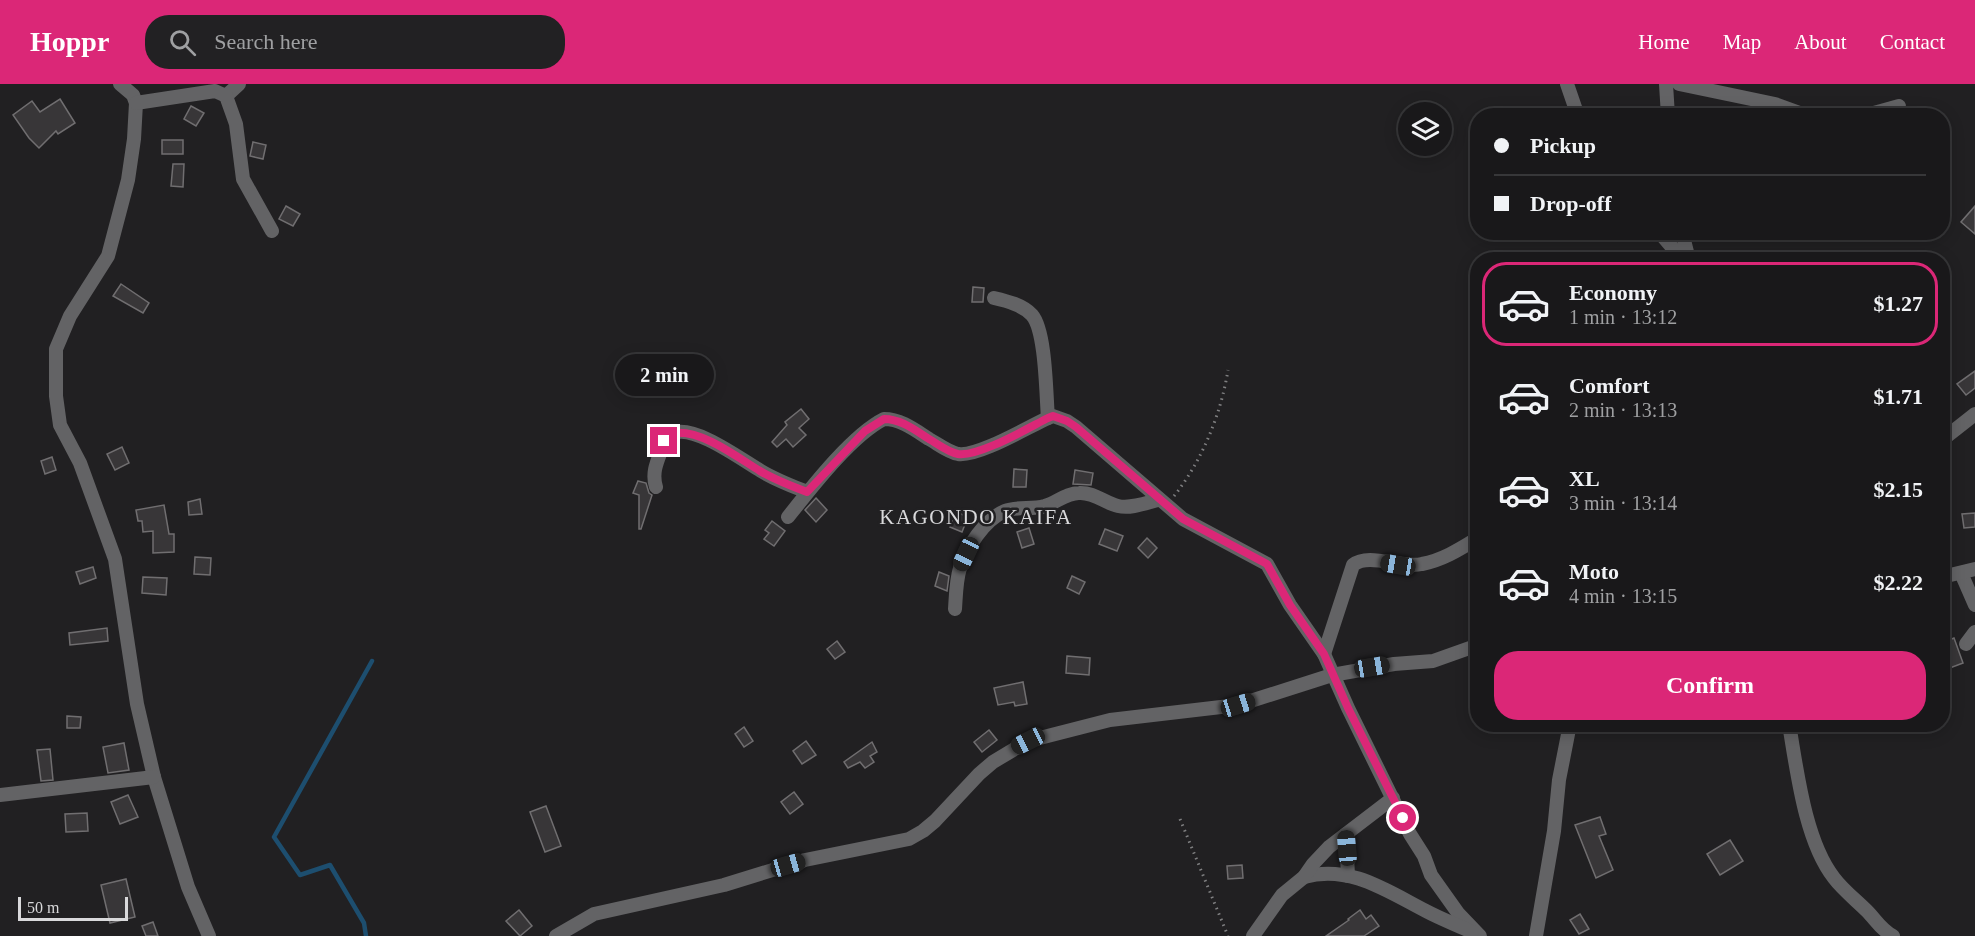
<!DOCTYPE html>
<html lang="en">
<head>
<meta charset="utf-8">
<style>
  body { margin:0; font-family:"Times New Roman",serif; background:#222123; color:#f1f3f6; height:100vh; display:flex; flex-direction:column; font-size:22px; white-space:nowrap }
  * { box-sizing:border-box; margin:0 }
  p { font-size:20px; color:#9fa0a2 }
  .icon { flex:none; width:33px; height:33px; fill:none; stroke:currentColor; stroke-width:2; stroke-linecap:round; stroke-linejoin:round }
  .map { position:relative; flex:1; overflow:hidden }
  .drawer { position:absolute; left:1470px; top:168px; width:480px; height:480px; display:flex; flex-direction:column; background:#19181a; border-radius:24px; box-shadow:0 3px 15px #0003,0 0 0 2px #373739 }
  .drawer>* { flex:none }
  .guide { position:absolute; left:1470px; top:24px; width:480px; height:132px; border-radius:24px; box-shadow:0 3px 15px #0003,0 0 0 2px #373739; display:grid; align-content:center; height:132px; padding:0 24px; background:#19181a }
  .fabs { position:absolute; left:1398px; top:18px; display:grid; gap:12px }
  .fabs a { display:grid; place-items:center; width:54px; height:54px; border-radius:50%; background:#19181a; box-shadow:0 3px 15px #0003,0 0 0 2px #373739; font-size:30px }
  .scale { position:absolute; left:18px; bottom:15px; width:110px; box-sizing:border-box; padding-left:6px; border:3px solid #d9d9db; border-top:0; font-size:16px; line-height:21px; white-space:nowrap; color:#d9d9db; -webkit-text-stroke:4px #212022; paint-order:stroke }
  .end { position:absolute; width:27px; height:27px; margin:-14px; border:8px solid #db2777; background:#fff; box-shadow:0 0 0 3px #fff }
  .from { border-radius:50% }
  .bubble { position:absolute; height:42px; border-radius:21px; background:#19181a; box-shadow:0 3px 15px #0003,0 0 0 2px #373739; font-size:20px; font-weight:700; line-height:42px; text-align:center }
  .car { position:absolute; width:18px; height:36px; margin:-18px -9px; border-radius:8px; box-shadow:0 0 4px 2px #0007; background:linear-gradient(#222 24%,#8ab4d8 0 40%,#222 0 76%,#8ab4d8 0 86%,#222 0) }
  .guide b { display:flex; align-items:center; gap:21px; height:57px; font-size:22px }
  .guide b+b { border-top:2px solid #373739 }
  .guide i { width:15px; height:15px; background:#f1f3f6 }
  ul { padding:10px 0 0; list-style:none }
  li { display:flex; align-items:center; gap:18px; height:84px; margin:0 12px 9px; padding:0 12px; border:3px solid transparent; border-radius:24px }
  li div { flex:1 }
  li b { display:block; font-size:22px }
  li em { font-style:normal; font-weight:700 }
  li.current { border-color:#db2777 }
  li>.icon { width:54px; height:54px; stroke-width:1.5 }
  .button { display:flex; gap:12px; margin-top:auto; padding:12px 24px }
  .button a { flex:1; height:69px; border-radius:24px; background:#db2777; color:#fff; font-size:24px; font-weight:700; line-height:69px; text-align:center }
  header { display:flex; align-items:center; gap:36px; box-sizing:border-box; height:84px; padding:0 30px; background:#db2777; color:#fff }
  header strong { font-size:28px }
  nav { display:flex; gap:33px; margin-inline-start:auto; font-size:21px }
  .search { width:420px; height:54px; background:#222123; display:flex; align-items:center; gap:15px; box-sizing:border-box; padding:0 21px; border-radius:24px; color:#9fa0a2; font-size:22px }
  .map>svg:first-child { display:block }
</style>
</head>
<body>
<header>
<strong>Hoppr</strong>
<div class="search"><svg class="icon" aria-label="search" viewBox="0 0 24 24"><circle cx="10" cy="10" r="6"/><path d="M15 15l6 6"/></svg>Search here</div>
<nav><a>Home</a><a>Map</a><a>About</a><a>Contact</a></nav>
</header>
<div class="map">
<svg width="1975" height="852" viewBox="0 0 1975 852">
  <rect width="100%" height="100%" fill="#212022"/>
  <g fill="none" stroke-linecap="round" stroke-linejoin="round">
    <path stroke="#1d4e6f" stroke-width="4.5" d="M 366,852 L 364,839 L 330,781 L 300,791 L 274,753 L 372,577"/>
  </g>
  <g fill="#383638" stroke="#706e70" stroke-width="1.5">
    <path d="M 60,15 L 75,39 L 58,50 L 56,47 L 39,64 L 29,54 L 13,31 L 32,17 L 40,28 Z"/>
    <path d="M 191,22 L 204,29 L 196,42 L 184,35 Z"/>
    <rect x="162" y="56" width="21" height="14"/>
    <path d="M 253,58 L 266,61 L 263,75 L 250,72 Z"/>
    <path d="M 173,80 L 184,80 L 183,103 L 171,102 Z"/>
    <path d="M 286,122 L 300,130 L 293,142 L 279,135 Z"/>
    <path d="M 1975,122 L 1975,150 L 1961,138 Z"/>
    <path d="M 121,200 L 149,219 L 143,229 L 113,212 Z"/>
    <path d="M 973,203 L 984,204 L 983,218 L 972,218 Z"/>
    <path d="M 1975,287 L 1975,304 L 1966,311 L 1957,300 Z"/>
    <path d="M 801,325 L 809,335 L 799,344 L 806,351 L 793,363 L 786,355 L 777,363 L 772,358 L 787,341 L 785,338 Z"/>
    <path d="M 122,363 L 129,379 L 115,386 L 107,370 Z"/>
    <path d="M 52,373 L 56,386 L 45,390 L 41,377 Z"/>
    <path d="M 1014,385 L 1027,386 L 1026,403 L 1013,403 Z"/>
    <path d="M 1075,386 L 1093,389 L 1091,401 L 1073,400 Z"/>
    <path d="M 638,397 L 646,399 L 649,409 L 652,411 L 641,445 L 639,445 L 639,411 L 633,409 Z"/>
    <path d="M 816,414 L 827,426 L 816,438 L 805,426 Z"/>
    <path d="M 200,415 L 202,430 L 189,431 L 188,418 Z"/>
    <path d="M 164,421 L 169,450 L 174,450 L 174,468 L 153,469 L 153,447 L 143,448 L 142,437 L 138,437 L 136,426 Z"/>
    <path d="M 956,428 L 968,433 L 962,448 L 950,443 Z"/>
    <path d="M 1975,429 L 1975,443 L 1964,444 L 1962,430 Z"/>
    <path d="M 772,437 L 785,447 L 774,462 L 764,455 L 769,449 L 765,446 Z"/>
    <path d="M 1029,444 L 1034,460 L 1022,464 L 1017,448 Z"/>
    <path d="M 1105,445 L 1123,452 L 1117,467 L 1099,460 Z"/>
    <path d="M 1147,454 L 1157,464 L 1148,474 L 1138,464 Z"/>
    <path d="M 195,473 L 211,474 L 210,491 L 194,490 Z"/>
    <path d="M 93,483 L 96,494 L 80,500 L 76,488 Z"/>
    <path d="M 939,488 L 949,492 L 947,507 L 935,502 Z"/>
    <path d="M 1072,492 L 1085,498 L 1079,510 L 1067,504 Z"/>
    <path d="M 143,493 L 167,494 L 166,511 L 142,509 Z"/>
    <path d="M 107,544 L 108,557 L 70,561 L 69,549 Z"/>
    <path d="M 1954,554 L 1963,579 L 1942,587 L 1942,559 Z"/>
    <path d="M 837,557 L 845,568 L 835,575 L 827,565 Z"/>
    <path d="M 1067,572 L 1090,574 L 1089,591 L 1066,589 Z"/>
    <path d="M 1023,598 L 1027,620 L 1015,622 L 1014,618 L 998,621 L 994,604 Z"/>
    <path d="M 67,632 L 81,633 L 80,644 L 67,644 Z"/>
    <path d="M 744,643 L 753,657 L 744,663 L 735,650 Z"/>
    <path d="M 989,646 L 997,656 L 982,668 L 974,658 Z"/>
    <path d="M 806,657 L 816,671 L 802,680 L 793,667 Z"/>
    <path d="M 872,658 L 877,668 L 870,672 L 874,678 L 865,684 L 860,678 L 848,684 L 844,678 Z"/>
    <path d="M 124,659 L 129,686 L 108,689 L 103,663 Z"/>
    <path d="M 50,665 L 53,696 L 41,697 L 37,666 Z"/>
    <path d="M 794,708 L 803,720 L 790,730 L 781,718 Z"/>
    <path d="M 128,711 L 138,733 L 120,740 L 111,718 Z"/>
    <path d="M 546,722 L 561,762 L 545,768 L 530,728 Z"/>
    <path d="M 87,729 L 88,747 L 66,748 L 65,730 Z"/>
    <path d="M 1600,733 L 1606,750 L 1599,752 L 1613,786 L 1596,794 L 1575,741 Z"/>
    <path d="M 1730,756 L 1743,777 L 1720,791 L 1707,770 Z"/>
    <path d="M 1242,781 L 1243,794 L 1228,795 L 1227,782 Z"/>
    <path d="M 126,795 L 135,833 L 110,839 L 101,801 Z"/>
    <path d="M 519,826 L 532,842 L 520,852 L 506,837 Z"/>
    <path d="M 1360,826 L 1366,835 L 1371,831 L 1379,842 L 1364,852 L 1326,852 L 1349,836 L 1348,835 Z"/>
    <path d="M 1580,830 L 1589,845 L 1579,850 L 1570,836 Z"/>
    <path d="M 153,838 L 158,852 L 146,852 L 142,842 Z"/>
  </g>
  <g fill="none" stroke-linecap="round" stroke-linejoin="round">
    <g stroke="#808082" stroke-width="3" stroke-dasharray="1.5 4.5" stroke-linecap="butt">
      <path d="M 1174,412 C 1202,377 1221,330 1228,286"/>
      <path d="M 1180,735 L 1228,852"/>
    </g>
    <g stroke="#636365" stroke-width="14">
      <path d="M 120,0 L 133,11 L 136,19 L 134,55 L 128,96 L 108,172 L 70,232 L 56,265 L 56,312 L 60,341 L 80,379 L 115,475 L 137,620 L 154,693 L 188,803 L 209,852"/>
      <path d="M 1567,0 L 1578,32"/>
      <path d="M 1666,0 L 1668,32"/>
      <path d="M 1679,0 L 1775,20 L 1808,32"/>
      <path d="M 226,12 L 239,0"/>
      <path d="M 136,19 L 215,7 L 226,12 L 236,40 L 243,95 L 272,147"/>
      <path d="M 1863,32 L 1899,22"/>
      <path d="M 1659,148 L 1683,176"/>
      <path d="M 1682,148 L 1689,176"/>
      <path d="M 994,214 C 1007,217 1023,221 1032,231 C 1046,247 1046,311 1048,334"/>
      <path d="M 1942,356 L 1975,330"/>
      <path d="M 656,403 C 652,390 656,380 661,367 C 663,360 666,352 674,349 C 695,341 742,376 761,387 C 776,396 792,402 807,408"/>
      <path d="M 788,433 C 811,404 852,351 884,335 C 901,335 915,346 929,355 C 938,360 948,368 958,370 C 978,373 1028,343 1048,334 L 1053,332 L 1067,337 L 1076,343 L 1183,435 L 1267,480 L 1290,521 L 1324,570 L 1348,624 L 1410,750 L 1424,772 L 1431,791 L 1458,829 L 1480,852"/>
      <path d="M 1961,489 L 1975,521"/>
      <path d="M 1942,493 L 1975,485"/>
      <path d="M 955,525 C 956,511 956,497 960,484 C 967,463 984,436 1005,427 C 1017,422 1032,426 1045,422 C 1057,418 1067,409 1079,409 C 1094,408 1105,419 1118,422 C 1131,425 1146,419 1158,416"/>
      <path d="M 1966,560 L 1975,548"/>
      <path d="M 1324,570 L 1353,481 C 1369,468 1401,485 1422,480 C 1443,476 1460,465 1478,454"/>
      <path d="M 1789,640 C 1797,687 1805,757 1834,794 C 1843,806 1856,816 1867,827 C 1876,836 1881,846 1893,852"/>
      <path d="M 0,711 L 154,693"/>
      <path d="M 1346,750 L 1348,792"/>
      <path d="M 1304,793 C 1349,780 1387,807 1426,827 C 1441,835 1457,841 1472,848"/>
      <path d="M 556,852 L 594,830 L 724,801 L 805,776 L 909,755 L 923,747 L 935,737 L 979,690 L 993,678 L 1028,657 L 1110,636 L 1238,621 L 1332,591 L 1394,580 L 1433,577 L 1478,561"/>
      <path d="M 1253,852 L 1282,811 L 1304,793 L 1313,780 L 1329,763 L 1393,714"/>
      <path d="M 1536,852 L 1554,747 L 1559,696 L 1570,640"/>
    </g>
  </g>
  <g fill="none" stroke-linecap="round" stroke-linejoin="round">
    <path stroke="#db2777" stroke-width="8" d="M 664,357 L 675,349 C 702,346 737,373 760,387 C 775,396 791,402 807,408 L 865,347 L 884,335 C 901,335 915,346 929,355 C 938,360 948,368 958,370 C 979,373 1028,344 1048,334 L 1053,332 L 1067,337 L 1076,343 L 1183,435 L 1267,480 L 1290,521 L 1324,570 L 1348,624 L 1403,734"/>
  </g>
  <g text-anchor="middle" stroke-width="5" stroke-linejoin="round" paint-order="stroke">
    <g font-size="21" letter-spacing="1.5" fill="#d9d9db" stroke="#212022">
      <text x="976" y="440">KAGONDO KAIFA</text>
    </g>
  </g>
</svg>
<div class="fabs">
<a><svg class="icon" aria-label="layers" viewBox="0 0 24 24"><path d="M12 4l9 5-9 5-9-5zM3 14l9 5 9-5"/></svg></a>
</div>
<div class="scale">50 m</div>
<i class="end from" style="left:1403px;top:734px"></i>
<i class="end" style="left:664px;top:357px"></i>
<div class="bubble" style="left:615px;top:270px;width:99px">2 min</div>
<i class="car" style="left:966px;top:470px;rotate:205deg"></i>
<i class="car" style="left:1398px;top:481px;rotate:280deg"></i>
<i class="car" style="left:1372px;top:583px;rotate:81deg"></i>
<i class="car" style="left:1238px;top:621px;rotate:73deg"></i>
<i class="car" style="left:1028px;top:657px;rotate:243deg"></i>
<i class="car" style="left:1347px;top:764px;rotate:355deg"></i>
<i class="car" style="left:788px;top:781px;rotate:74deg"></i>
<div class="guide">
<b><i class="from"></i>Pickup</b>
<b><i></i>Drop-off</b>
</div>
<section class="drawer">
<ul>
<li class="current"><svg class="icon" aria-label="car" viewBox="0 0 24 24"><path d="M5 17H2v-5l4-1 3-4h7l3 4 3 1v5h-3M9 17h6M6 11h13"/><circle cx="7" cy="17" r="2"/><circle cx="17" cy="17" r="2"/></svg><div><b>Economy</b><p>1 min · 13:12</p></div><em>$1.27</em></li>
<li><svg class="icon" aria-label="car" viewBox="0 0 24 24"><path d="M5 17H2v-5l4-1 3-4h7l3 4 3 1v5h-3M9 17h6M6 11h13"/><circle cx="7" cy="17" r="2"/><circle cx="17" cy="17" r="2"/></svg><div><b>Comfort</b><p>2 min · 13:13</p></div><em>$1.71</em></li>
<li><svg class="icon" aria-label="car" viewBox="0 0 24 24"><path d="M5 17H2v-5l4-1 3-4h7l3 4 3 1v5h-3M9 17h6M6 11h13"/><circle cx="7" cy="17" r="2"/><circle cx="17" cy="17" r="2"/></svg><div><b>XL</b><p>3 min · 13:14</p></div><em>$2.15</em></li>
<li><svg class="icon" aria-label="car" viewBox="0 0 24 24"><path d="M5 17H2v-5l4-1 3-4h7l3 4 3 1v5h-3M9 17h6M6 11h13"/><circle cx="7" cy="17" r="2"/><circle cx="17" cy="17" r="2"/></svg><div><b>Moto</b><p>4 min · 13:15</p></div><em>$2.22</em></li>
</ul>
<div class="button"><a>Confirm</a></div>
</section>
</div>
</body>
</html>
